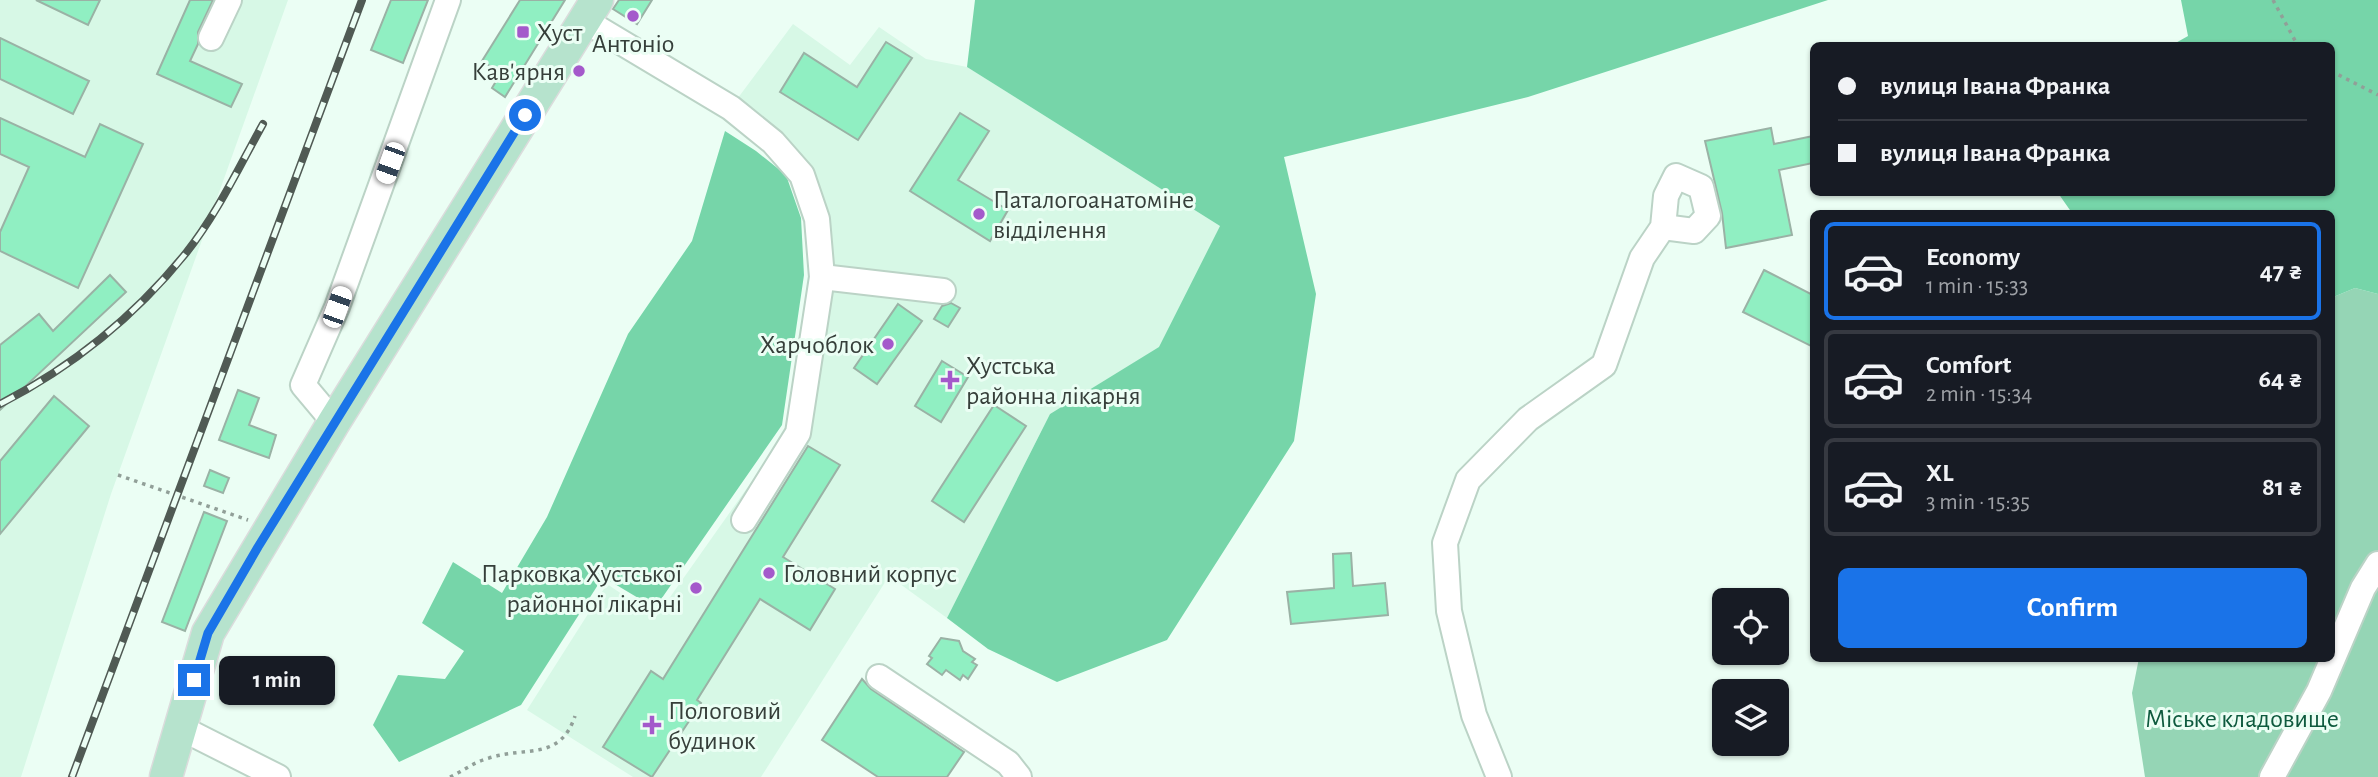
<!DOCTYPE html>
<html lang="en">
<head>
<meta charset="utf-8">
<style>
  body { margin:0; font-family:"Alegreya Sans",sans-serif; background:#242831; color:#f1f3f6; height:100vh; display:flex; flex-direction:column; font-size:26px; white-space:nowrap }
  * { box-sizing:border-box; margin:0 }
  p { font-size:23px; color:#9ea1a6 }
  .icon { flex:none; width:38px; height:38px; fill:none; stroke:currentColor; stroke-width:2; stroke-linecap:round; stroke-linejoin:round }
  .map { position:relative; flex:1; overflow:hidden }
  .side { position:absolute; left:1810px; top:210px; width:525px; height:452px; display:flex; flex-direction:column; background:#171b24; border-radius:10px; box-shadow:0 2px 5px #0004 }
  .side>* { flex:none }
  .top-card { position:absolute; left:1810px; top:42px; width:525px; height:154px; border-radius:10px; box-shadow:0 2px 5px #0004; display:grid; align-content:center; height:154px; padding:0 28px; background:#171b24 }
  .controls { position:absolute; left:1712px; top:588px; display:grid; gap:14px }
  .controls a { display:grid; place-items:center; width:77px; height:77px; border-radius:10px; background:#171b24; box-shadow:0 2px 5px #0004; font-size:35px }
  .end { position:absolute; width:32px; height:32px; margin:-16px; border:9px solid #1a73e8; background:#fff; box-shadow:0 0 0 4px #fff }
  .from { border-radius:50% }
  .bubble { position:absolute; height:49px; border-radius:10px; background:#171b24; box-shadow:0 2px 5px #0004; font-size:23px; font-weight:700; line-height:49px; text-align:center }
  .car { position:absolute; width:21px; height:42px; margin:-21px -10px; border-radius:9px; box-shadow:0 0 5px 2px #0007; background:linear-gradient(#fff 24%,#345 0 40%,#fff 0 76%,#345 0 86%,#fff 0) }
  .top-card b { display:flex; align-items:center; gap:24px; height:66px; font-size:26px }
  .top-card b+b { border-top:2px solid #363941 }
  .top-card i { width:18px; height:18px; background:#f1f3f6 }
  ul { padding:12px 0 0; list-style:none }
  li { display:flex; align-items:center; gap:21px; height:98px; margin:0 14px 10px; padding:0 14px; border:4px solid #363941; border-radius:10px }
  li div { flex:1 }
  li b { display:block; font-size:26px }
  li em { font-style:normal; font-weight:700 }
  li.on { border-color:#1a73e8 }
  li>.icon { width:63px; height:63px; stroke-width:1.5 }
  .button { display:flex; gap:14px; margin-top:auto; padding:14px 28px }
  .button a { flex:1; height:80px; border-radius:10px; background:#1a73e8; color:#fff; font-size:28px; font-weight:700; line-height:80px; text-align:center }
  .map>svg:first-child { display:block }
</style>
</head>
<body>
<div class="map">
<svg width="2378" height="777" viewBox="0 0 2378 777">
  <rect width="100%" height="100%" fill="#ebfef4"/>
  <g fill="#d7f8e6">
    <path d="M 0,0 L 288,0 L 111,494 L 21,777 L 0,777 Z"/>
    <path d="M 793,24 L 850,65 L 879,27 L 926,59 L 967,67 L 1220,226 L 1160,347 L 1050,414 L 947,618 L 889,576 L 761,777 L 633,777 L 527,710 L 607,584 L 656,617 L 788,430 L 812,280 L 808,221 L 797,179 L 765,145 L 723,118 Z"/>
  </g>
  <path fill="#95d5b5" d="M 2355,288 L 2378,294 L 2378,777 L 2145,777 L 2132,693 L 2139,658 L 2331,658 L 2331,298 Z"/>
  <g fill="#76d5a9">
    <path d="M 975,0 L 1828,0 L 1528,97 L 1284,157 L 1316,294 L 1294,441 L 1167,640 L 1057,682 L 988,649 L 947,618 L 1050,414 L 1159,347 L 1220,226 L 967,67 Z"/>
    <path d="M 2181,0 L 2378,0 L 2378,294 L 2355,288 L 2331,298 L 2331,214 L 2072,213 L 2058,193 L 2331,192 L 2331,46 L 2172,45 L 2188,36 Z"/>
    <path d="M 725,131 L 756,151 L 786,175 L 801,218 L 804,275 L 782,425 L 655,608 L 603,577 L 521,705 L 399,762 L 373,725 L 398,675 L 445,679 L 464,651 L 422,623 L 453,562 L 502,593 L 547,517 L 628,334 L 692,241 Z"/>
  </g>
  <g fill="#90efc2" stroke="#9ab2a5" stroke-width="2">
    <path d="M 36,0 L 100,0 L 88,25 Z"/>
    <path d="M 190,0 L 213,0 L 198,32 L 198,44 L 190,61 L 242,84 L 231,107 L 157,74 Z"/>
    <path d="M 391,0 L 428,0 L 403,63 L 371,50 Z"/>
    <path d="M 520,0 L 565,0 L 505,97 L 492,88 L 501,73 L 482,61 Z"/>
    <path d="M 619,0 L 652,0 L 637,24 L 613,9 Z"/>
    <path d="M 0,38 L 89,81 L 73,114 L 0,79 Z"/>
    <path d="M 886,42 L 912,58 L 858,140 L 780,92 L 804,53 L 857,87 Z"/>
    <path d="M 960,113 L 989,131 L 958,180 L 1008,210 L 990,241 L 910,191 Z"/>
    <path d="M 0,118 L 85,157 L 100,124 L 143,144 L 78,288 L 0,251 L 0,232 L 29,167 L 0,154 Z"/>
    <path d="M 1771,128 L 1774,144 L 1813,136 L 1813,163 L 1779,170 L 1792,235 L 1726,248 L 1722,213 L 1705,141 Z"/>
    <path d="M 1764,270 L 1813,295 L 1813,347 L 1743,312 Z"/>
    <path d="M 110,275 L 126,292 L 0,410 L 0,345 L 39,314 L 53,331 Z"/>
    <path d="M 951,303 L 960,308 L 948,327 L 934,319 L 942,306 Z"/>
    <path d="M 898,304 L 922,321 L 877,384 L 854,368 Z"/>
    <path d="M 942,361 L 968,377 L 941,422 L 915,406 Z"/>
    <path d="M 238,390 L 259,398 L 249,425 L 276,435 L 269,458 L 219,440 Z"/>
    <path d="M 54,396 L 89,426 L 0,534 L 0,461 Z"/>
    <path d="M 994,405 L 1026,426 L 964,522 L 932,501 Z"/>
    <path d="M 808,446 L 840,465 L 783,557 L 835,589 L 810,630 L 760,599 L 697,700 L 701,703 L 652,777 L 603,747 L 651,671 L 663,679 Z"/>
    <path d="M 210,470 L 229,478 L 223,493 L 204,486 Z"/>
    <path d="M 204,512 L 227,521 L 185,631 L 162,622 Z"/>
    <path d="M 1351,553 L 1353,586 L 1385,583 L 1388,615 L 1291,624 L 1287,592 L 1334,588 L 1333,554 Z"/>
    <path d="M 941,638 L 959,641 L 963,651 L 975,659 L 972,662 L 977,665 L 968,679 L 963,675 L 960,680 L 946,670 L 942,675 L 927,664 L 932,658 L 929,656 Z"/>
    <path d="M 862,679 L 871,689 L 964,752 L 947,777 L 878,777 L 822,740 Z"/>
  </g>
  <g fill="none" stroke-linecap="round" stroke-linejoin="round">
    <defs>
      <g id="minor">
        <path d="M 584,20 L 731,108 L 773,142 L 802,175 L 817,219 L 822,277 L 798,433 L 744,520"/>
        <path d="M 211,38 L 229,0"/>
        <path d="M 822,277 L 943,291"/>
        <path d="M 334,422 L 303,385 L 337,307 L 448,0"/>
        <path d="M 879,677 L 1008,763 L 1019,777"/>
        <path d="M 179,727 L 278,777"/>
        <path d="M 1499,777 L 1474,715 L 1449,611 L 1445,543 L 1468,480 L 1528,419 L 1604,365 L 1642,258 L 1663,227 L 1666,196 L 1676,176 L 1701,187 L 1708,216 L 1694,231 L 1663,227"/>
        <path d="M 2272,777 L 2319,691 L 2363,588 L 2378,564"/>
      </g>
      <path id="major" d="M 166,777 L 208,633 L 334,422 L 597,0"/>
    </defs>
    <use href="#minor" stroke="#bbd3c6" stroke-width="28"/>
    <use href="#major" stroke="#dbdcdc" stroke-width="35"/>
    <g stroke="#919f98" stroke-width="3.5" stroke-dasharray="3.5 5" stroke-linecap="butt">
      <path d="M 2273,0 L 2298,46"/>
      <path d="M 2331,71 L 2378,95"/>
      <path d="M 118,475 L 248,520"/>
      <path d="M 450,777 C 463,771 474,762 489,758 C 527,746 560,761 575,716"/>
    </g>
    <use href="#minor" stroke="#fff" stroke-width="24"/>
    <use href="#major" stroke="#b6e3cd" stroke-width="32"/>
    <defs>
      <g id="rail">
        <path d="M 0,404 C 72,367 135,316 186,253 C 217,214 239,167 263,124"/>
        <path d="M 72,777 L 362,0"/>
      </g>
    </defs>
    <use href="#rail" stroke="#505a54" stroke-width="8"/>
    <use href="#rail" stroke="#ebfef4" stroke-width="5" stroke-dasharray="16" stroke-linecap="butt"/>
  </g>
  <g fill="none" stroke-linecap="round" stroke-linejoin="round">
    <path stroke="#1a73e8" stroke-width="9" d="M 194,680 L 208,633 L 258,547 L 525,115"/>
  </g>
  <g fill="#a459cb" stroke="#ebfef4" stroke-width="2.5">
    <circle cx="633" cy="16" r="7"/>
    <rect x="516" y="25" width="14" height="14" rx="3.5"/>
    <circle cx="579" cy="71" r="7"/>
    <circle cx="979" cy="214" r="7"/>
    <circle cx="888" cy="344" r="7"/>
    <path d="M946.5 369.5h7v7h7v7h-7v7h-7v-7h-7v-7h7z"/>
    <circle cx="769" cy="573" r="7"/>
    <circle cx="696" cy="588" r="7"/>
    <path d="M648.5 714.5h7v7h7v7h-7v7h-7v-7h-7v-7h7z"/>
  </g>
  <g text-anchor="middle" stroke-width="6" stroke-linejoin="round" paint-order="stroke">
    <g font-size="26" fill="#363f3a" stroke="#ebfef4" text-anchor="start">
      <text x="537" y="41">Хуст</text>
      <text x="633" y="52" text-anchor="middle">Антоніо</text>
      <text x="565" y="80" text-anchor="end">Кав'ярня</text>
      <text x="993" y="208">Паталогоанатоміне<tspan x="993" dy="30">відділення</tspan></text>
      <text x="874" y="353" text-anchor="end">Харчоблок</text>
      <text x="966" y="374">Хустська<tspan x="966" dy="30">районна лікарня</tspan></text>
      <text x="682" y="582" text-anchor="end">Парковка Хустської<tspan x="682" dy="30">районної лікарні</tspan></text>
      <text x="783" y="582">Головний корпус</text>
      <text x="668" y="719">Пологовий<tspan x="668" dy="30">будинок</tspan></text>
    </g>
    <g font-size="26" fill="#0e5a3e" stroke="#ebfef4">
      <text x="2242" y="727">Міське кладовище</text>
    </g>
  </g>
</svg>
<div class="controls">
<a><svg class="icon" aria-label="locate" viewBox="0 0 24 24"><circle cx="12" cy="12" r="6"/><path d="M12 2v4M12 18v4M2 12h4M18 12h4"/></svg></a>
<a><svg class="icon" aria-label="layers" viewBox="0 0 24 24"><path d="M12 4l9 5-9 5-9-5zM3 14l9 5 9-5"/></svg></a>
</div>
<i class="end from" style="left:525px;top:115px"></i>
<i class="end" style="left:194px;top:680px"></i>
<div class="bubble" style="left:219px;top:656px;width:116px">1 min</div>
<i class="car" style="left:390px;top:163px;rotate:200deg"></i>
<i class="car" style="left:337px;top:307px;rotate:20deg"></i>
<div class="top-card">
<b><i class="from"></i>вулиця Івана Франка</b>
<b><i></i>вулиця Івана Франка</b>
</div>
<section class="side">
<ul>
<li class="on"><svg class="icon" aria-label="car" viewBox="0 0 24 24"><path d="M5 17H2v-5l4-1 3-4h7l3 4 3 1v5h-3M9 17h6M6 11h13"/><circle cx="7" cy="17" r="2"/><circle cx="17" cy="17" r="2"/></svg><div><b>Economy</b><p>1 min · 15:33</p></div><em>47 ₴</em></li>
<li><svg class="icon" aria-label="car" viewBox="0 0 24 24"><path d="M5 17H2v-5l4-1 3-4h7l3 4 3 1v5h-3M9 17h6M6 11h13"/><circle cx="7" cy="17" r="2"/><circle cx="17" cy="17" r="2"/></svg><div><b>Comfort</b><p>2 min · 15:34</p></div><em>64 ₴</em></li>
<li><svg class="icon" aria-label="car" viewBox="0 0 24 24"><path d="M5 17H2v-5l4-1 3-4h7l3 4 3 1v5h-3M9 17h6M6 11h13"/><circle cx="7" cy="17" r="2"/><circle cx="17" cy="17" r="2"/></svg><div><b>XL</b><p>3 min · 15:35</p></div><em>81 ₴</em></li>
</ul>
<div class="button"><a>Confirm</a></div>
</section>
</div>
</body>
</html>
